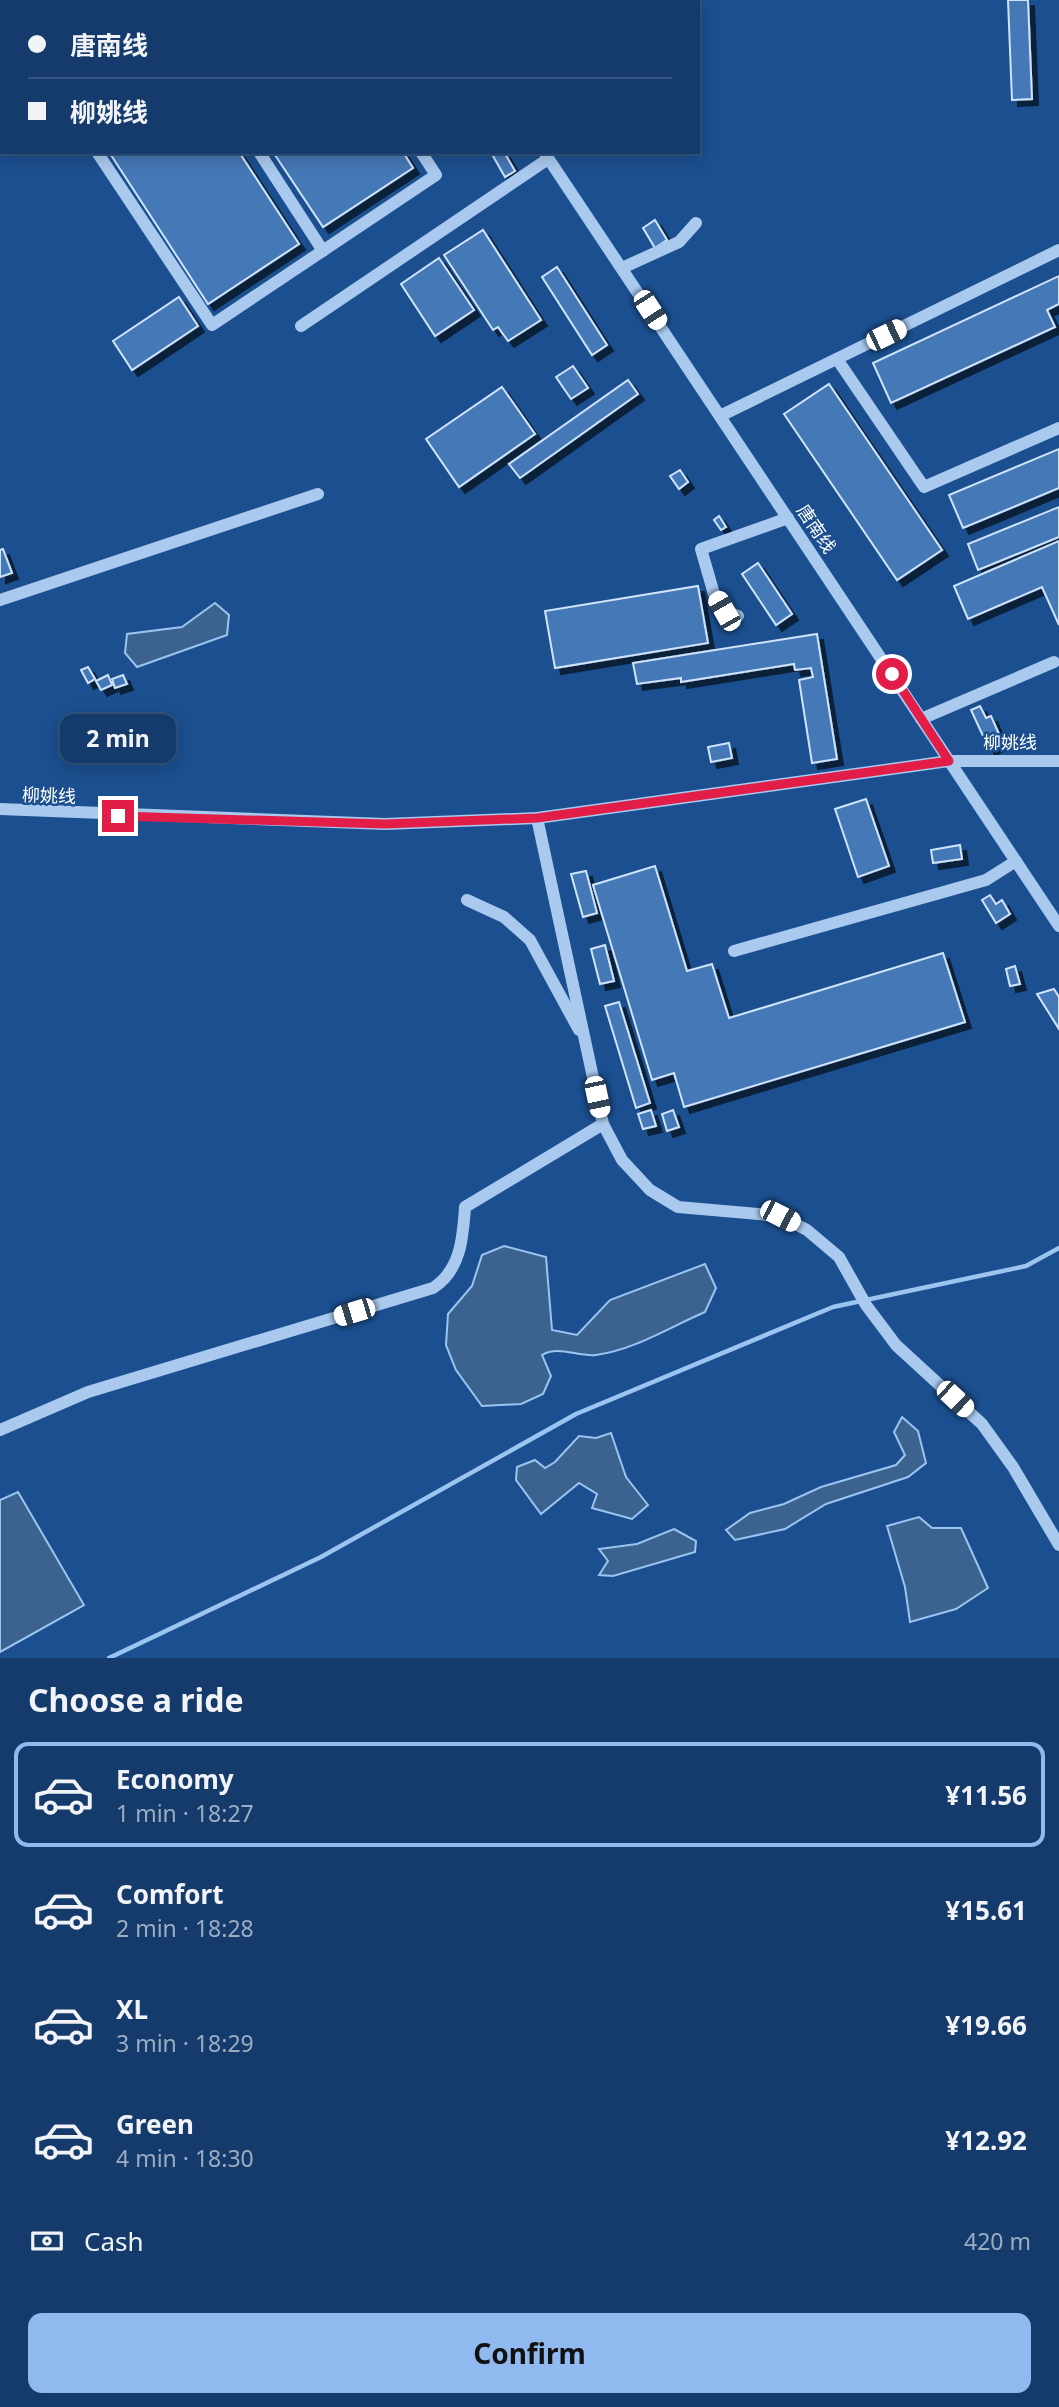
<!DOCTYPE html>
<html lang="en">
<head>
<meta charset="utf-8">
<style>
  body { margin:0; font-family:"Noto Sans","Noto Sans SC",sans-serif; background:#214673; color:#f1f3f6; height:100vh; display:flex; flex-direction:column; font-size:26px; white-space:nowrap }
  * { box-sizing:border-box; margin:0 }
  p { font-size:23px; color:#9dadc1 }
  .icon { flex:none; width:38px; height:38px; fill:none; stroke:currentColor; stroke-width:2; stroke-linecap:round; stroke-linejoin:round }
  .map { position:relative; height:1658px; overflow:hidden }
  .details { display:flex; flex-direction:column; background:#143b6b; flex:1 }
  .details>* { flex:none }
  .guide { position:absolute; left:0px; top:0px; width:700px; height:154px; box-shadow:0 4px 18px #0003,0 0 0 2px #33557e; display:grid; align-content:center; height:154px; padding:0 28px; background:#143b6b }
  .end { position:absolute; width:32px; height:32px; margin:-16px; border:9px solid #e11d48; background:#fff; box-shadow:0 0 0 4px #fff }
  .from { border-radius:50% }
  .bubble { position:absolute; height:49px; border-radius:14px; background:#143b6b; box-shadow:0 4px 18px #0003,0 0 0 2px #33557e; font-size:23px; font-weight:700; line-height:49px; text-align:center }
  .car { position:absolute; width:21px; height:42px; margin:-21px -10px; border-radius:9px; box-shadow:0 0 5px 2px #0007; background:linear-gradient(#fff 24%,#345 0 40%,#fff 0 76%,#345 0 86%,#fff 0) }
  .guide b { display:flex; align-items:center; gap:24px; height:66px; font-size:26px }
  .guide b+b { border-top:2px solid #33557e }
  .guide i { width:18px; height:18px; background:#f1f3f6 }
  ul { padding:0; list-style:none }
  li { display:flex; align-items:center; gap:21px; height:105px; margin:0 14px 10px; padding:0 14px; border:4px solid transparent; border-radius:14px }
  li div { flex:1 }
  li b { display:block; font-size:26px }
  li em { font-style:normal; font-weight:700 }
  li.selected { border-color:#90b9f0 }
  li>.icon { width:63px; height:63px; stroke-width:1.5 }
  h2 { padding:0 28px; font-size:32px; line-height:84px }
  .pay { display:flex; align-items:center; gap:18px; height:77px; padding:0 28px; font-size:26px }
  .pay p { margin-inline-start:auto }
  .primary-button { display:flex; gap:14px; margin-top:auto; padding:14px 28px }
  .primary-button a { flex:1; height:80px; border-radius:14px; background:#90b9f0; color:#111; font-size:28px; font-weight:700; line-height:80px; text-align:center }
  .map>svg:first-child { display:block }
</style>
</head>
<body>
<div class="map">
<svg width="1059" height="1658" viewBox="0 0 1059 1658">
  <defs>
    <filter id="shadow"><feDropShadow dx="6" dy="6" stdDeviation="0" flood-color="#0009"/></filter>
  </defs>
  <rect width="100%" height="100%" fill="#1b4f8f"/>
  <g fill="#3c6290" stroke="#9cc4f0" stroke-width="2">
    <path d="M 215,603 L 229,615 L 227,635 L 137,667 L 125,653 L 127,634 L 182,627 Z"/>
    <path d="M 504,1246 L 546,1257 L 552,1330 L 577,1335 L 610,1300 L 705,1264 L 716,1288 L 705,1312 C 670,1327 634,1350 596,1355 C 578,1357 558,1345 542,1355 L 551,1376 L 543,1394 L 521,1404 L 482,1406 L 456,1370 L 446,1345 L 448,1314 L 472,1286 L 482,1255 Z"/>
    <path d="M 902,1417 L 918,1431 L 926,1463 L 908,1477 L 826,1504 L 785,1529 L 735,1540 L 726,1530 L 750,1513 L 784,1504 L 821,1487 L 896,1465 L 905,1455 L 894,1432 Z"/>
    <path d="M 611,1433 L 626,1477 L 648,1505 L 632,1519 L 592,1508 L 597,1494 L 579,1483 L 541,1514 L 516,1480 L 517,1467 L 535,1460 L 545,1468 L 555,1462 L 579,1436 L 596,1438 Z"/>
    <path d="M 18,1492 L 84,1605 L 0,1652 L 0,1500 Z"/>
    <path d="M 919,1517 L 932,1528 L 961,1528 L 988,1588 L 956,1609 L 910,1622 L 905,1587 L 887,1526 Z"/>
    <path d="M 674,1529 L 696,1541 L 695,1552 L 613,1576 L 599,1575 L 608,1561 L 599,1549 L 637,1544 Z"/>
  </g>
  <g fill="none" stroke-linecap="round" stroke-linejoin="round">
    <path stroke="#9cc4f0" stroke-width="4.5" d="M 109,1658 L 321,1557 L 576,1414 L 833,1307 L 1026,1266 L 1059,1248"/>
  </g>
  <g fill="#4478b7" stroke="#cfe3fa" stroke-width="2" filter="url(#shadow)">
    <path d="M 9,0 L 137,0 L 138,2 L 10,2 Z"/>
    <path d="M 1008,0 L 1028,0 L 1032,99 L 1012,100 Z"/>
    <path d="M 109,152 L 239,152 L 299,244 L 208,304 Z"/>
    <path d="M 273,152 L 403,152 L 413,168 L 323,227 Z"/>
    <path d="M 500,152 L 504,152 L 515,171 L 505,177 L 493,156 Z"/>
    <path d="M 655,220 L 667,240 L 655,248 L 643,228 Z"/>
    <path d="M 483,230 L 541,320 L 508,341 L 498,327 L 493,330 L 444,255 Z"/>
    <path d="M 439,258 L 474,310 L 435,336 L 401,284 Z"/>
    <path d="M 557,267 L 607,345 L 592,355 L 542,277 Z"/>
    <path d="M 1059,276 L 1059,304 L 1047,310 L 1055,327 L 891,403 L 873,363 Z"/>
    <path d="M 179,297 L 198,326 L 132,370 L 113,341 Z"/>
    <path d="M 573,366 L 588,388 L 571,399 L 556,377 Z"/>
    <path d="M 628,380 L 638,394 L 520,478 L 509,464 Z"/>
    <path d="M 829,384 L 942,550 L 897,580 L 784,414 Z"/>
    <path d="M 502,387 L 535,434 L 459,487 L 426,439 Z"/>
    <path d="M 1059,449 L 1059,488 L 963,528 L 949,495 Z"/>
    <path d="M 680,470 L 688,482 L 679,489 L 670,476 Z"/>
    <path d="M 1059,507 L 1059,537 L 978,570 L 968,544 Z"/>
    <path d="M 719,516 L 726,527 L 721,530 L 714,520 Z"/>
    <path d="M 1059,541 L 1059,625 L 1042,587 L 968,619 L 954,586 Z"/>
    <path d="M 3,549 L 12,573 L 0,577 L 0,550 Z"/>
    <path d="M 758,563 L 792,614 L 776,625 L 742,574 Z"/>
    <path d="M 698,586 L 708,643 L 555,668 L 545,611 Z"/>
    <path d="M 817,634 L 837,759 L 812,763 L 799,680 L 813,677 L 811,668 L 795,670 L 794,664 L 681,682 L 681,678 L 637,684 L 633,663 Z"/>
    <path d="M 88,667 L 95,679 L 88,683 L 81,670 Z"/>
    <path d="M 108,675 L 112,685 L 101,690 L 96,681 Z"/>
    <path d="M 123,675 L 127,684 L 115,688 L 112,679 Z"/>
    <path d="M 980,706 L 986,718 L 991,716 L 1003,743 L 989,749 L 971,710 Z"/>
    <path d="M 729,743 L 732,758 L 711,762 L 708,747 Z"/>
    <path d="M 866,799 L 889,866 L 858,877 L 835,809 Z"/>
    <path d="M 960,845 L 962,859 L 933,863 L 931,850 Z"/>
    <path d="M 655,866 L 687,971 L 712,964 L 729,1018 L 943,953 L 965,1022 L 684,1107 L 674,1073 L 652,1080 L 593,885 Z"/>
    <path d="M 586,871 L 597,913 L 583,917 L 571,874 Z"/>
    <path d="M 990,895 L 996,904 L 1002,900 L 1010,914 L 996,923 L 982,900 Z"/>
    <path d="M 605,945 L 614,981 L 600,984 L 591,949 Z"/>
    <path d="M 1015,966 L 1020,984 L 1010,986 L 1006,969 Z"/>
    <path d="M 1054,989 L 1059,997 L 1059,1029 L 1037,994 Z"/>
    <path d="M 619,1002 L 650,1103 L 636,1108 L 605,1006 Z"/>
    <path d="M 651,1110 L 656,1126 L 643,1129 L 638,1114 Z"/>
    <path d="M 673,1110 L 679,1127 L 667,1131 L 662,1114 Z"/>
  </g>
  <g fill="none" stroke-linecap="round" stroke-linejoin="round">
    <g stroke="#a9c9ee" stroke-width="12">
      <path d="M 159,0 L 160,2"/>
      <path d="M 319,0 L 321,2"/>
      <path d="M 442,0 L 443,2"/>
      <path d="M 556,0 L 558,2"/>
      <path d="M 228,2 L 230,0"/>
      <path d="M 97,152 L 212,325 L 436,175 L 421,152"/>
      <path d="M 259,152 L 323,251"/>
      <path d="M 544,152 L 1059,926"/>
      <path d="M 622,268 L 679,242 L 696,223"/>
      <path d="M 301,326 L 548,159"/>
      <path d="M 837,359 L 924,487 L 1059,428"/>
      <path d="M 720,416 L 1059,250"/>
      <path d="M 0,600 L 318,494"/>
      <path d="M 738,616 L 724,611 L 714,594 L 701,549 L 788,518"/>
      <path d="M 921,719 L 1054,662"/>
      <path d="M 0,809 L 385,824 L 537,818 L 949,761 L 1059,761"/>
      <path d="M 537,818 L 603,1124 L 622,1160 L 650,1190 L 678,1207 L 780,1216 L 807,1230 L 839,1257 L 866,1305 L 896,1345 L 982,1424 L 1013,1467 L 1059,1545"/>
      <path d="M 467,900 L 504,917 L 530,940 L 579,1030"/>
      <path d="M 734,951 L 986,880 L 1016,861"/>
      <path d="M 0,1430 L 88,1392 L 433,1288 C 461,1270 463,1237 465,1207 L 603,1124"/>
    </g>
  </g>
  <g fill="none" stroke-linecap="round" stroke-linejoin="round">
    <path stroke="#e11d48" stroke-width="9" d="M 118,816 L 385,824 L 537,818 L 949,761 L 892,674"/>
  </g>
  <g text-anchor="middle" stroke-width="5" stroke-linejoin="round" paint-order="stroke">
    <g font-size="18" fill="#fff" stroke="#1b4f8f">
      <text transform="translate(816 529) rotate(56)" y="6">唐南线</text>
      <text x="1010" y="749">柳姚线</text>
      <text transform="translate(49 796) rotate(2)" y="6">柳姚线</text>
    </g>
  </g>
</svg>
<i class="end from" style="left:892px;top:674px"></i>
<i class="end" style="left:118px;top:816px"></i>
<div class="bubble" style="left:60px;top:714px;width:116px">2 min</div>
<i class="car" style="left:650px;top:310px;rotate:147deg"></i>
<i class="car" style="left:886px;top:335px;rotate:64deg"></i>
<i class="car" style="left:724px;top:611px;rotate:330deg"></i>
<i class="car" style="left:597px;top:1097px;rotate:168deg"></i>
<i class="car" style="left:780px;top:1216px;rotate:117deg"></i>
<i class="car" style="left:354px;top:1312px;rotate:253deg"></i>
<i class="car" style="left:955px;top:1399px;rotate:133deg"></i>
<div class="guide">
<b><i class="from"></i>唐南线</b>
<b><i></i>柳姚线</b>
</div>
</div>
<section class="details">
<h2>Choose a ride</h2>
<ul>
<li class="selected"><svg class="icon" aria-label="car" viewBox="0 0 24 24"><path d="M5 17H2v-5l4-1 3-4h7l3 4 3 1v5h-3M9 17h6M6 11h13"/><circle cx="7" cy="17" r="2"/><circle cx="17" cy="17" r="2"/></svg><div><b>Economy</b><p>1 min · 18:27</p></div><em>¥11.56</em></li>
<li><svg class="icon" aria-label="car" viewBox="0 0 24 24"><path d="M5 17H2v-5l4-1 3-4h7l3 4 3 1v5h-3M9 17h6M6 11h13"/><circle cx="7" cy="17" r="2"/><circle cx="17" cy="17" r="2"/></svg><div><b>Comfort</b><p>2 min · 18:28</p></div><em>¥15.61</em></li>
<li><svg class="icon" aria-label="car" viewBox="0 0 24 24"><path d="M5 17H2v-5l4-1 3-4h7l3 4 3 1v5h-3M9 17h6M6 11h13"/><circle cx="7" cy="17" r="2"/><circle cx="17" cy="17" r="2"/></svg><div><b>XL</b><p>3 min · 18:29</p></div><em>¥19.66</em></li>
<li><svg class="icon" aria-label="car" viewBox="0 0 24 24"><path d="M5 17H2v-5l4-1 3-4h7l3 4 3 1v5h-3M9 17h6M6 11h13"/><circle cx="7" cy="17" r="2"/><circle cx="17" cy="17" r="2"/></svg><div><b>Green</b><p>4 min · 18:30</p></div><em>¥12.92</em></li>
</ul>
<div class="pay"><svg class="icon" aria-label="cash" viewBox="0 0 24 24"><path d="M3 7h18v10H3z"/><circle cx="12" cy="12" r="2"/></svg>Cash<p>420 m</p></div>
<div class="primary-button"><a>Confirm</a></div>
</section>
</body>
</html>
